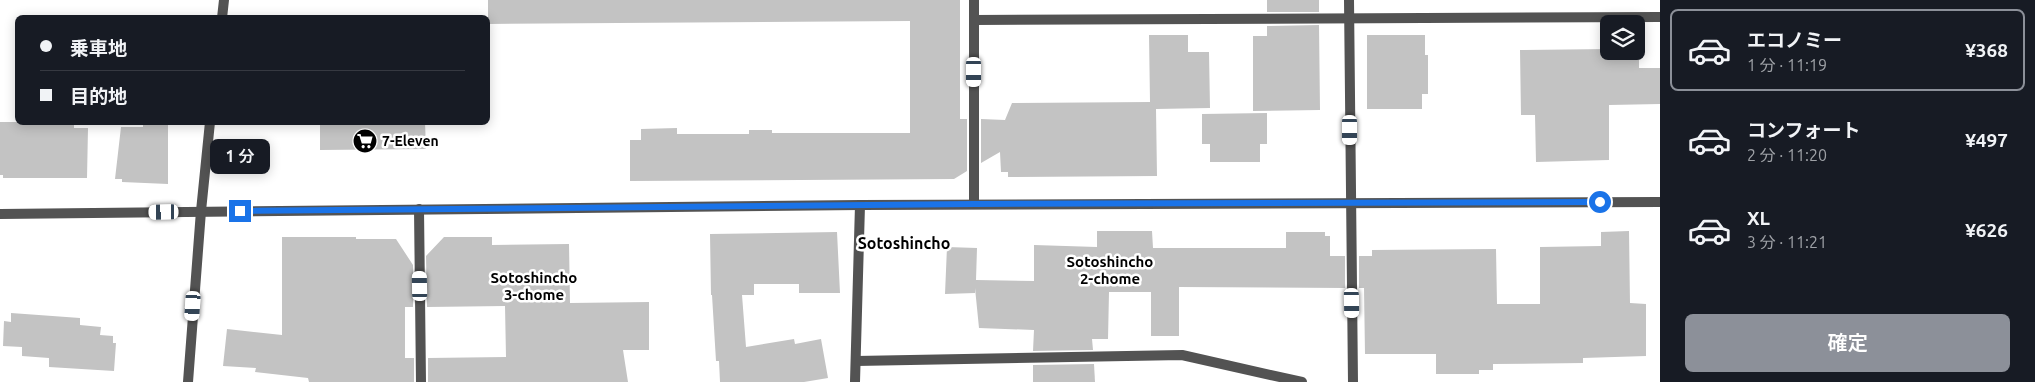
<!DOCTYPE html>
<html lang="ja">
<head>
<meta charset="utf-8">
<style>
  body { margin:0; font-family:Ubuntu,"Noto Sans JP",sans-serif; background:#242831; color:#f1f3f6; height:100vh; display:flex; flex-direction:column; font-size:19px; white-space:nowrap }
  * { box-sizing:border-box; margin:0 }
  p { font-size:16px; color:#9ea1a6 }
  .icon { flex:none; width:28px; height:28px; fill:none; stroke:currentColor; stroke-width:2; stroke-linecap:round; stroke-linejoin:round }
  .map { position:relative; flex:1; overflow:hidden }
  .panel { display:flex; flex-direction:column; background:#171b24; width:375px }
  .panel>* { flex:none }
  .guide { position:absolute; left:15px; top:15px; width:475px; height:110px; border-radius:8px; box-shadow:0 2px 12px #0003; display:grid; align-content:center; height:110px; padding:0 25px; background:#171b24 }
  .controls { position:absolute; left:1600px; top:15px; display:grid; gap:10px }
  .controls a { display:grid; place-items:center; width:45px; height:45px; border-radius:8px; background:#171b24; box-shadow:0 2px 12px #0003; font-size:25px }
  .end { position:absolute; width:22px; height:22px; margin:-11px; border:6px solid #1a73e8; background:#fff; box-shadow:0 0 0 2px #fff }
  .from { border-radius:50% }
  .bubble { position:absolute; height:35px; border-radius:8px; background:#171b24; box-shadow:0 2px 12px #0003; font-size:16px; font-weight:600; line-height:35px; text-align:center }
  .car { position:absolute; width:15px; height:30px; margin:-15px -8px; border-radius:6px; box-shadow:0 0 4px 1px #0007; background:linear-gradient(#fff 24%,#345 0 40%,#fff 0 76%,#345 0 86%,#fff 0) }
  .guide b { display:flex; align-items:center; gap:18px; height:48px; font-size:19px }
  .guide b+b { border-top:1px solid #363941 }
  .guide i { width:12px; height:12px; background:#f1f3f6 }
  ul { padding:9px 0 0; list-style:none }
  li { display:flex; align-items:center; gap:15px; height:82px; margin:0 10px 8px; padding:0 15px; border:2px solid transparent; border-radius:8px }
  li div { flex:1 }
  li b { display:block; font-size:19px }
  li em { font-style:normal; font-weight:600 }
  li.active { border-color:#8c9099 }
  li>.icon { width:45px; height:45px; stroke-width:1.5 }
  .action { display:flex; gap:10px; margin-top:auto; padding:10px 25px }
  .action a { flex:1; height:58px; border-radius:8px; background:#8c9099; color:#fff; font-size:20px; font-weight:600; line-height:58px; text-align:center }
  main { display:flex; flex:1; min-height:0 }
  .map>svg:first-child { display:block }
</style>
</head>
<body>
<main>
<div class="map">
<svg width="1660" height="382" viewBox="0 0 1660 382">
  <rect width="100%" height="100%" fill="#fff"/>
  <g fill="#c3c3c3">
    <path d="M 488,0 L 960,0 L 960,119 L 967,119 L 967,171 L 954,179 L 630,181 L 630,140 L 641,140 L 641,129 L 677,128 L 677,134 L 749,134 L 749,130 L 772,130 L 772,133 L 910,133 L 910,21 L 488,24 Z"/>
    <rect x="1267" y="0" width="52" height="12"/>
    <path d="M 1319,25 L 1320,110 L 1253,111 L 1253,36 L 1267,36 L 1267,26 Z"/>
    <path d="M 1149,35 L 1188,35 L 1188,52 L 1209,52 L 1210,108 L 1156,109 L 1157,176 L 1008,177 L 1008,172 L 1001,172 L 1000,152 L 981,163 L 981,119 L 1005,120 L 1012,103 L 1150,102 Z"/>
    <path d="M 1367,35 L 1425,35 L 1425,55 L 1428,55 L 1428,94 L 1422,94 L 1422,109 L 1367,109 Z"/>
    <path d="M 1609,49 L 1609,51 L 1636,51 L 1636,49 L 1639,49 L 1639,68 L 1660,68 L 1660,104 L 1609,105 L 1609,160 L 1536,162 L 1535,115 L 1521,115 L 1520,50 Z"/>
    <path d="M 1267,113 L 1267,144 L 1260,144 L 1260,162 L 1210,162 L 1210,144 L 1202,144 L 1202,114 Z"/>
    <path d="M 0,122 L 74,122 L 74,128 L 88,128 L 87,178 L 3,178 L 3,175 L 0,175 Z"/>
    <path d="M 143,122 L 168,122 L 168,184 L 122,182 L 122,179 L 115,179 L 121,127 L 143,127 Z"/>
    <path d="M 320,122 L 425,122 L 426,149 L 320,150 Z"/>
    <path d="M 1097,231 L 1152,231 L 1153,248 L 1286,248 L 1286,232 L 1325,232 L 1325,236 L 1330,236 L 1330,256 L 1345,256 L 1345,288 L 1179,287 L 1179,336 L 1151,336 L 1151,292 L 1109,292 L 1108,339 L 1092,339 L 1093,350 L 1033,351 L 1034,330 L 979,328 L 975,288 L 975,293 L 945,294 L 947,247 L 977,248 L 976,280 L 1034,281 L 1034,245 L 1097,247 Z"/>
    <path d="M 1629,231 L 1630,303 L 1646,304 L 1646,356 L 1583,358 L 1583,363 L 1493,364 L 1493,370 L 1479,370 L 1479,374 L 1436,374 L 1436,354 L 1365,354 L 1364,288 L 1359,288 L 1359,256 L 1372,256 L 1372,250 L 1496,249 L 1497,304 L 1540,304 L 1540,247 L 1601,246 L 1601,232 Z"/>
    <path d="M 837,232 L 840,293 L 799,293 L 799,284 L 754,284 L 754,295 L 742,295 L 746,347 L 794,339 L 795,344 L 821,339 L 828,378 L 804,382 L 720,382 L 719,361 L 716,361 L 712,295 L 711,295 L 710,234 Z"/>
    <path d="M 282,237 L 356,237 L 356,239 L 396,239 L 413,265 L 413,307 L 405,307 L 405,358 L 414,358 L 414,382 L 309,382 L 308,378 L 255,372 L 256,368 L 223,366 L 227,329 L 282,335 Z"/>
    <path d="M 444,237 L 492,237 L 492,245 L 569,244 L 570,303 L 649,302 L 649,350 L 623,350 L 628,382 L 428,382 L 428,358 L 506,357 L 505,306 L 427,307 L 426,256 Z"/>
    <path d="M 11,313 L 80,318 L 80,325 L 101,327 L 100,335 L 113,336 L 113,343 L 116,343 L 114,371 L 49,367 L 49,358 L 22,356 L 22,347 L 3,346 L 4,321 L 11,322 Z"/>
    <path d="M 1094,364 L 1095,382 L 1033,382 L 1033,365 Z"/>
  </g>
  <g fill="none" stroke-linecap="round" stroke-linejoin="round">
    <g stroke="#535353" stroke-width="10">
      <path d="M 1349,0 L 1353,382"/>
      <path d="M 974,20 L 1660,17"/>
      <path d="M 974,204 L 974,0"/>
      <path d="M 419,209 L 421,382"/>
      <path d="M 856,361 L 1182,355 L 1302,382"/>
      <path d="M 855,382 L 860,205"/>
    </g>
    <g stroke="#535353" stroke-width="10">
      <path d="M 222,18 L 224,0"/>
      <path d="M 0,214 L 860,205 L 1660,202"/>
      <path d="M 188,382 L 201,211 L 210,122"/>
    </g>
  </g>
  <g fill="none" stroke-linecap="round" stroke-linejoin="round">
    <path stroke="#1a73e8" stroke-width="6" d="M 240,211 L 974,204 L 1600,202"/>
  </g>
  <defs>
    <symbol id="supermarket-disc" viewBox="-11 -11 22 22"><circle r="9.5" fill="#000" stroke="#fff"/><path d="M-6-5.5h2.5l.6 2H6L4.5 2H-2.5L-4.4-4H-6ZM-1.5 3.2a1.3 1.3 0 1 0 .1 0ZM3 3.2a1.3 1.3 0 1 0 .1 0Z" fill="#fff"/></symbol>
  </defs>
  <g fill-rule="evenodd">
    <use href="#supermarket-disc" x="351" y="127" width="28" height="28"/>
  </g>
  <g text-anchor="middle" stroke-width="5" stroke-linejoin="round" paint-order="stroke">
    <g font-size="14" font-weight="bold" fill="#000" stroke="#fff" text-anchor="start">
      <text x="382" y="146">7-Eleven</text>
    </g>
    <g font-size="15" font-weight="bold" fill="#000" stroke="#fff">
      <text x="1110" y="267">Sotoshincho<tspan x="1110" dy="17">2-chome</tspan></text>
      <text x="534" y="283">Sotoshincho<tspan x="534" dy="17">3-chome</tspan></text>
    </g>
    <g font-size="16" font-weight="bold" fill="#000" stroke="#fff">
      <text x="904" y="249">Sotoshincho</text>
    </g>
  </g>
</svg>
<div class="controls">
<a><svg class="icon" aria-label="layers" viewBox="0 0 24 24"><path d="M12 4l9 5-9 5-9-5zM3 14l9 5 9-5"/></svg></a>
</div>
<i class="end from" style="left:1600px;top:202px"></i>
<i class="end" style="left:240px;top:211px"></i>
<div class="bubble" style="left:210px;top:139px;width:60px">1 分</div>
<i class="car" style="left:974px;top:72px;rotate:180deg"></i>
<i class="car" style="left:1350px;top:130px;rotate:180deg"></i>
<i class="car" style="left:164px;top:212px;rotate:269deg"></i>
<i class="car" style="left:420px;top:286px;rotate:359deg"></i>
<i class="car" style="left:1352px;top:303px;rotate:179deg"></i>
<i class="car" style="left:193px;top:306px;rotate:184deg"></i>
<div class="guide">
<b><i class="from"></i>乗車地</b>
<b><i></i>目的地</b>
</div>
</div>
<section class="panel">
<ul>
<li class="active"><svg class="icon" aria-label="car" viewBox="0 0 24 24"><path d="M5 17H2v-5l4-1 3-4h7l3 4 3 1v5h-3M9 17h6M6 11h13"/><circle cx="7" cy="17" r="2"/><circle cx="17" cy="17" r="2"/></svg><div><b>エコノミー</b><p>1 分 · 11:19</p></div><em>¥368</em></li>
<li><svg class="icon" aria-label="car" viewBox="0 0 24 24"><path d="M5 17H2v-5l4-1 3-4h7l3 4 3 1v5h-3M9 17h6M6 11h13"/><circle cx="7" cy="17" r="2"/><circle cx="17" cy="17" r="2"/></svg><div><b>コンフォート</b><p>2 分 · 11:20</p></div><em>¥497</em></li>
<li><svg class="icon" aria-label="car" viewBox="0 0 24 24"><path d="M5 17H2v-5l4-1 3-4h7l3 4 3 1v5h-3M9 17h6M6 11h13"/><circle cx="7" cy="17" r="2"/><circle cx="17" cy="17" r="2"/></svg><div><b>XL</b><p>3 分 · 11:21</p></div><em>¥626</em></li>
</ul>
<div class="action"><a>確定</a></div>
</section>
</main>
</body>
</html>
